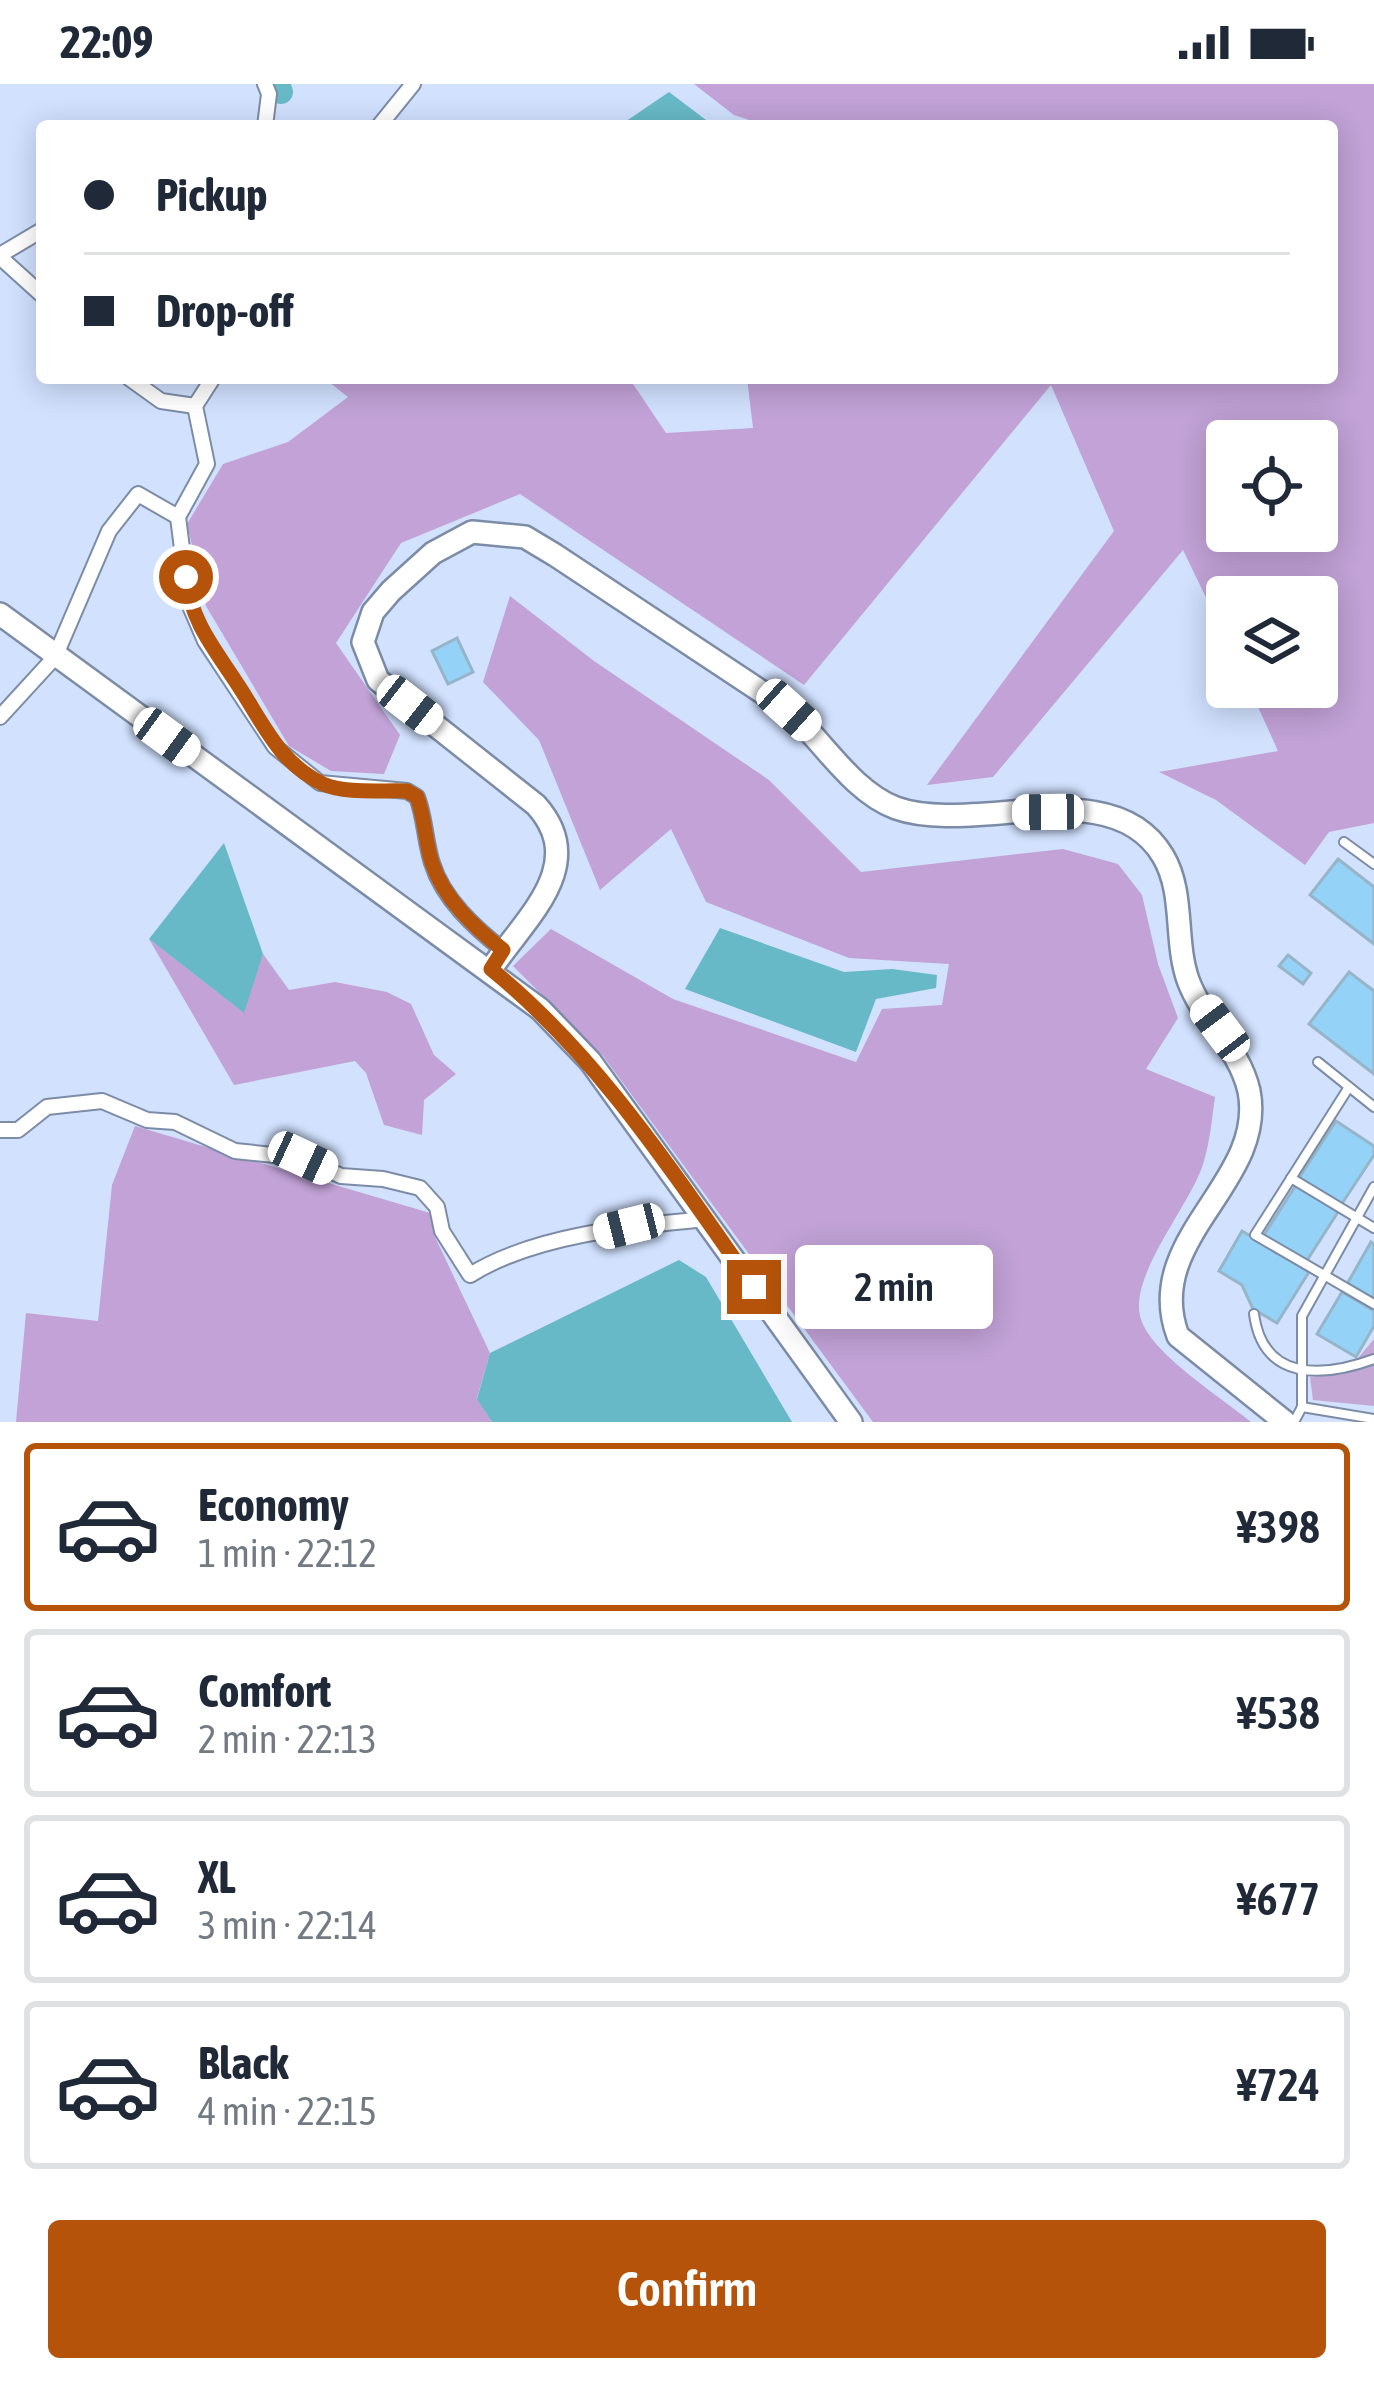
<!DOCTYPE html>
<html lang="en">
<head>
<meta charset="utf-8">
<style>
  body { margin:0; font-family:"Asap Condensed",sans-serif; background:#f2f2f3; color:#1f2937; height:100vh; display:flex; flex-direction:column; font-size:45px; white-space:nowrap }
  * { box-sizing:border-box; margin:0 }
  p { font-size:39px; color:#747a83 }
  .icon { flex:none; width:66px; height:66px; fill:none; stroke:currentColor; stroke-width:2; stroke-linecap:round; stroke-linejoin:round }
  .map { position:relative; height:1338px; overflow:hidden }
  .side { display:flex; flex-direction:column; background:#fff; flex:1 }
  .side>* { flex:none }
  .banner { position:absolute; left:36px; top:36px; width:1302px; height:264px; border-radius:12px; box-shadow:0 6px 30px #0003; display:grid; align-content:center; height:264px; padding:0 48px; background:#fff }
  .controls { position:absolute; left:1206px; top:336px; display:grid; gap:24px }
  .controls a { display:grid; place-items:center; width:132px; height:132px; border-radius:12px; background:#fff; box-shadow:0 6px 30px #0003; font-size:60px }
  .end { position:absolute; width:54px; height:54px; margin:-27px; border:15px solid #b45309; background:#fff; box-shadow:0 0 0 6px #fff }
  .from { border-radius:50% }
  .bubble { position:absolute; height:84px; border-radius:12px; background:#fff; box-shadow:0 6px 30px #0003; font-size:39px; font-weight:600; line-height:84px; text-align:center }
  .car { position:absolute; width:36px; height:72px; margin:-36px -18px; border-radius:15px; box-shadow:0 0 9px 3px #0007; background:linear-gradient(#fff 24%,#345 0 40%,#fff 0 76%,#345 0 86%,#fff 0) }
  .banner b { display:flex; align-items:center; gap:42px; height:114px; font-size:45px }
  .banner b+b { border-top:3px solid #e0e1e3 }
  .banner i { width:30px; height:30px; background:#1f2937 }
  ul { padding:21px 0 0; list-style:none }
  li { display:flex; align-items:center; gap:36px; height:168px; margin:0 24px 18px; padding:0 24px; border:6px solid #e0e1e3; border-radius:12px }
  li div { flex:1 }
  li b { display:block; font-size:45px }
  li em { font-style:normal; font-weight:600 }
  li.selected { border-color:#b45309 }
  li>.icon { width:108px; height:108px; stroke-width:1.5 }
  .primary-button { display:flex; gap:24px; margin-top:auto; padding:24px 48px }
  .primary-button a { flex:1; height:138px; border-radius:12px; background:#b45309; color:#fff; font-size:48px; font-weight:600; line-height:138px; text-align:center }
  .status { display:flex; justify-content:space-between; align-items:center; height:84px; padding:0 60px; background:#fff; direction:ltr }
  .status svg { height:33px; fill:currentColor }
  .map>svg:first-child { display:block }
</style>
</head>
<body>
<div class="status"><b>22:09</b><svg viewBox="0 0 49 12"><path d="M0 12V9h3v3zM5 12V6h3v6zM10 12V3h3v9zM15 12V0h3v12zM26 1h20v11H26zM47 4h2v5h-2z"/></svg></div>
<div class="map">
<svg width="1374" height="1338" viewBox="0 0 1374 1338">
  <rect width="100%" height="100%" fill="#d1e1fe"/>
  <path fill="#c3a7d5" d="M 1374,1255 L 1374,1322 L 1313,1316 L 1310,1293 L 1345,1290 Z"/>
  <g fill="#c2a2d7" fill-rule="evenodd">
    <path d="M 694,0 L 1374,0 L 1374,739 L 1329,748 L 1305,781 L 1216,716 L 1159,688 L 1278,667 L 1249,603 L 1317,603 L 1317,513 L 1227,513 L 1227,557 L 1183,466 L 993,693 L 927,701 L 1114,447 L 1051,301 L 804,601 L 520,410 L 401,459 L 336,559 L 400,651 L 384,690 L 331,687 L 289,662 L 206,522 L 187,440 L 223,380 L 288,358 L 348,313 L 324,294 L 629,294 L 666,349 L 753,344 L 747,294 L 1332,294 L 1332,42 L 767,42 L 734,31 ZM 1317,357 L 1317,447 L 1227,447 L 1227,357 Z"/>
    <path d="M 510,512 L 594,577 L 769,696 L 861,788 L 1063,765 L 1118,780 L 1142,811 L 1158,880 L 1178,934 L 1146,985 L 1215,1013 C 1212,1034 1210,1057 1204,1077 C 1192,1121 1124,1195 1142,1238 C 1155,1272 1222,1314 1251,1338 L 873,1338 L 603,972 L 513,882 L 551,845 L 673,915 L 856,978 L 882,925 L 942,921 L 949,880 L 849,874 L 706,818 L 671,745 L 600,806 L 539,656 L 483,598 Z"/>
    <path d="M 149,855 L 243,928 L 263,870 L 289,906 L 335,898 L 387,908 L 411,920 L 434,971 L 456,990 L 424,1016 L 422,1051 L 384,1041 L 366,989 L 355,977 L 234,1001 Z"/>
    <path d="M 135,1042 L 430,1129 L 435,1153 L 490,1269 L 477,1314 L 492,1338 L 16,1338 L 26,1229 L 98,1237 L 112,1101 Z"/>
  </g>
  <g fill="#68b9c7">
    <path d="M 669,8 L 714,42 L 619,42 Z"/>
    <path d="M 224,759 L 263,870 L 244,929 L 149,855 Z"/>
    <path d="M 720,844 L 844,888 L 892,885 L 937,891 L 936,904 L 876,915 L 856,968 L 685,905 Z"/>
    <path d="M 679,1176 L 706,1193 L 792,1338 L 492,1338 L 477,1315 L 490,1269 Z"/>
  </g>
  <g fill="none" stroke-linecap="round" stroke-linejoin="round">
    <path stroke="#68b9c7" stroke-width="24" d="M 278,0 L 281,8"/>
  </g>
  <g fill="#95d2f8" stroke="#97b5c8" stroke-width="3">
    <path d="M 457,554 L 473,588 L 448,600 L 432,567 Z"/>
    <path d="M 1338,775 L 1374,803 L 1374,860 L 1310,811 Z"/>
    <path d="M 1288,871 L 1311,889 L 1303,900 L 1279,882 Z"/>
    <path d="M 1349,888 L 1374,907 L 1374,990 L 1309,940 Z"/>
    <path d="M 1336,1037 L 1374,1062 L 1374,1071 L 1341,1121 L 1299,1094 Z"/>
    <path d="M 1296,1101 L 1338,1128 L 1306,1178 L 1264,1151 Z"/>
    <path d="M 1242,1147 L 1309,1188 L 1277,1239 L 1253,1225 L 1242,1201 L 1219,1187 Z"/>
    <path d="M 1371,1158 L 1374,1160 L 1374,1216 L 1347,1200 Z"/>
    <path d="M 1342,1208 L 1374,1227 L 1374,1242 L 1356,1273 L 1317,1250 Z"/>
  </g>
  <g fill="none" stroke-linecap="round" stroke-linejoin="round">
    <defs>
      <g id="lane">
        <path d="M 1344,758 L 1374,780"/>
        <path d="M 1318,978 L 1374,1023"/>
        <path d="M 1349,1003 L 1255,1151 L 1374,1220"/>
        <path d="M 1291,1094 L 1374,1144"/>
        <path d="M 1254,1230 C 1263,1297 1322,1294 1374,1275"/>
        <path d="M 1302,1323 L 1374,1335"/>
        <path d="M 1294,1338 L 1302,1323 L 1302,1232 L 1374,1103"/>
      </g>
      <g id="street">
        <path d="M 265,0 L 269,10 L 265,42"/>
        <path d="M 379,42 L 413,0"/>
        <path d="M 0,171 L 42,146"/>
        <path d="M 0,173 L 42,211"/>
        <path d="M 129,294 L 161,317 L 195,322"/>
        <path d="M 213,294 L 195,322 L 207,380 L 178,433 L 189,520 L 205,557 L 275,663 L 320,699 L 407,707 L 417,713 C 425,734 425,757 432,779 C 443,815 475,844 503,866"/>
        <path d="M 0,633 L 55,573 L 109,447 L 138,410 L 178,433"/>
        <path d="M 0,1046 L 18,1046 L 47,1023 L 102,1017 L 147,1036 L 175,1038 L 235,1067 L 303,1074 L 341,1092 L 383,1095 L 420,1104 L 437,1123 L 442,1147 L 470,1191 C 534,1151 631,1142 706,1135"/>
      </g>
      <g id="secondary">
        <path d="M 0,530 L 540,925 L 590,977 L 851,1338"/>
        <path d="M 491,885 C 525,834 590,781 536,721 L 378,596 L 363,558 L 373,528 L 391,507 L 433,469 L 472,448 L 525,453 L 555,471 L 789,626 C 823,658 853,708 896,724 C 974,752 1112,686 1163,772 C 1185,809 1174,856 1188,896 C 1203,937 1239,963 1249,1007 C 1267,1099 1141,1154 1178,1252 L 1285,1338"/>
      </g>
    </defs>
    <use href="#lane" stroke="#7d8ca6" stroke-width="12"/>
    <use href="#street" stroke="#7d8ca6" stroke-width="18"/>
    <use href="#secondary" stroke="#7d8ca6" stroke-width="26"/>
    <use href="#lane" stroke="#fff" stroke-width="8"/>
    <use href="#street" stroke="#fff" stroke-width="14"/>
    <use href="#secondary" stroke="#fff" stroke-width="21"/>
  </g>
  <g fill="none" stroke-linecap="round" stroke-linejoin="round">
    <path stroke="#b45309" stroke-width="15" d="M 186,493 C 191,538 214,564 238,601 C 263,639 279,679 323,700 C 345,710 382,706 407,707 L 417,713 C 425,734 425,757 432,779 C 444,815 474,843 503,866 L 491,885 C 599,973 674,1090 754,1203"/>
  </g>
</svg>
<div class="controls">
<a><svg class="icon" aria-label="locate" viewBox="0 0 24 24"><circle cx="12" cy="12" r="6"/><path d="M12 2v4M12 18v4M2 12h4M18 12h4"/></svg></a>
<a><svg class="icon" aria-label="layers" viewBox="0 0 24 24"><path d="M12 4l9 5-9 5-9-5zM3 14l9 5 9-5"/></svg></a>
</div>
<i class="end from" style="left:186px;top:493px"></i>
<i class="end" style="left:754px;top:1203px"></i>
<div class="bubble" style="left:795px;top:1161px;width:198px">2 min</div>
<i class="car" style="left:410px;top:621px;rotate:128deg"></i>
<i class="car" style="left:789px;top:626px;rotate:132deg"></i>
<i class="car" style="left:167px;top:653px;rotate:126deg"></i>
<i class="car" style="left:1048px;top:728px;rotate:269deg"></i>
<i class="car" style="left:1220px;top:944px;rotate:323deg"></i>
<i class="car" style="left:303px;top:1074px;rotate:115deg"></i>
<i class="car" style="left:629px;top:1142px;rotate:256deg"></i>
<div class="banner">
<b><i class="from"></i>Pickup</b>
<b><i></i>Drop-off</b>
</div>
</div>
<section class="side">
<ul>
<li class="selected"><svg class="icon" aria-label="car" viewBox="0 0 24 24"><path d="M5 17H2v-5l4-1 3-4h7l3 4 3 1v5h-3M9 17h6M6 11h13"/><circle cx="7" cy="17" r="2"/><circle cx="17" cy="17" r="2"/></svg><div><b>Economy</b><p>1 min · 22:12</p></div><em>¥398</em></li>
<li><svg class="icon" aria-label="car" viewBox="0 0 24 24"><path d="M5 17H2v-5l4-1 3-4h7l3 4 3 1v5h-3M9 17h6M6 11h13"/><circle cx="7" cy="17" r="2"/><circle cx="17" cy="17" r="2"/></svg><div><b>Comfort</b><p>2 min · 22:13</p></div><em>¥538</em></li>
<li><svg class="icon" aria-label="car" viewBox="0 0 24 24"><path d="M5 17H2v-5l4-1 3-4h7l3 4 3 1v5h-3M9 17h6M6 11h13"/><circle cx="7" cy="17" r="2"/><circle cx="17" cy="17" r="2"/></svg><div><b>XL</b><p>3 min · 22:14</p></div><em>¥677</em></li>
<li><svg class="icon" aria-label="car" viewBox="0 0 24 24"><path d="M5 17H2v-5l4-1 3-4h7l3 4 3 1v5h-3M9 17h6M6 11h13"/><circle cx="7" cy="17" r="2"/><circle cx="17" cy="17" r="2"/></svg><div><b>Black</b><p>4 min · 22:15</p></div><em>¥724</em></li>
</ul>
<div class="primary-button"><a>Confirm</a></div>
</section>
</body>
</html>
